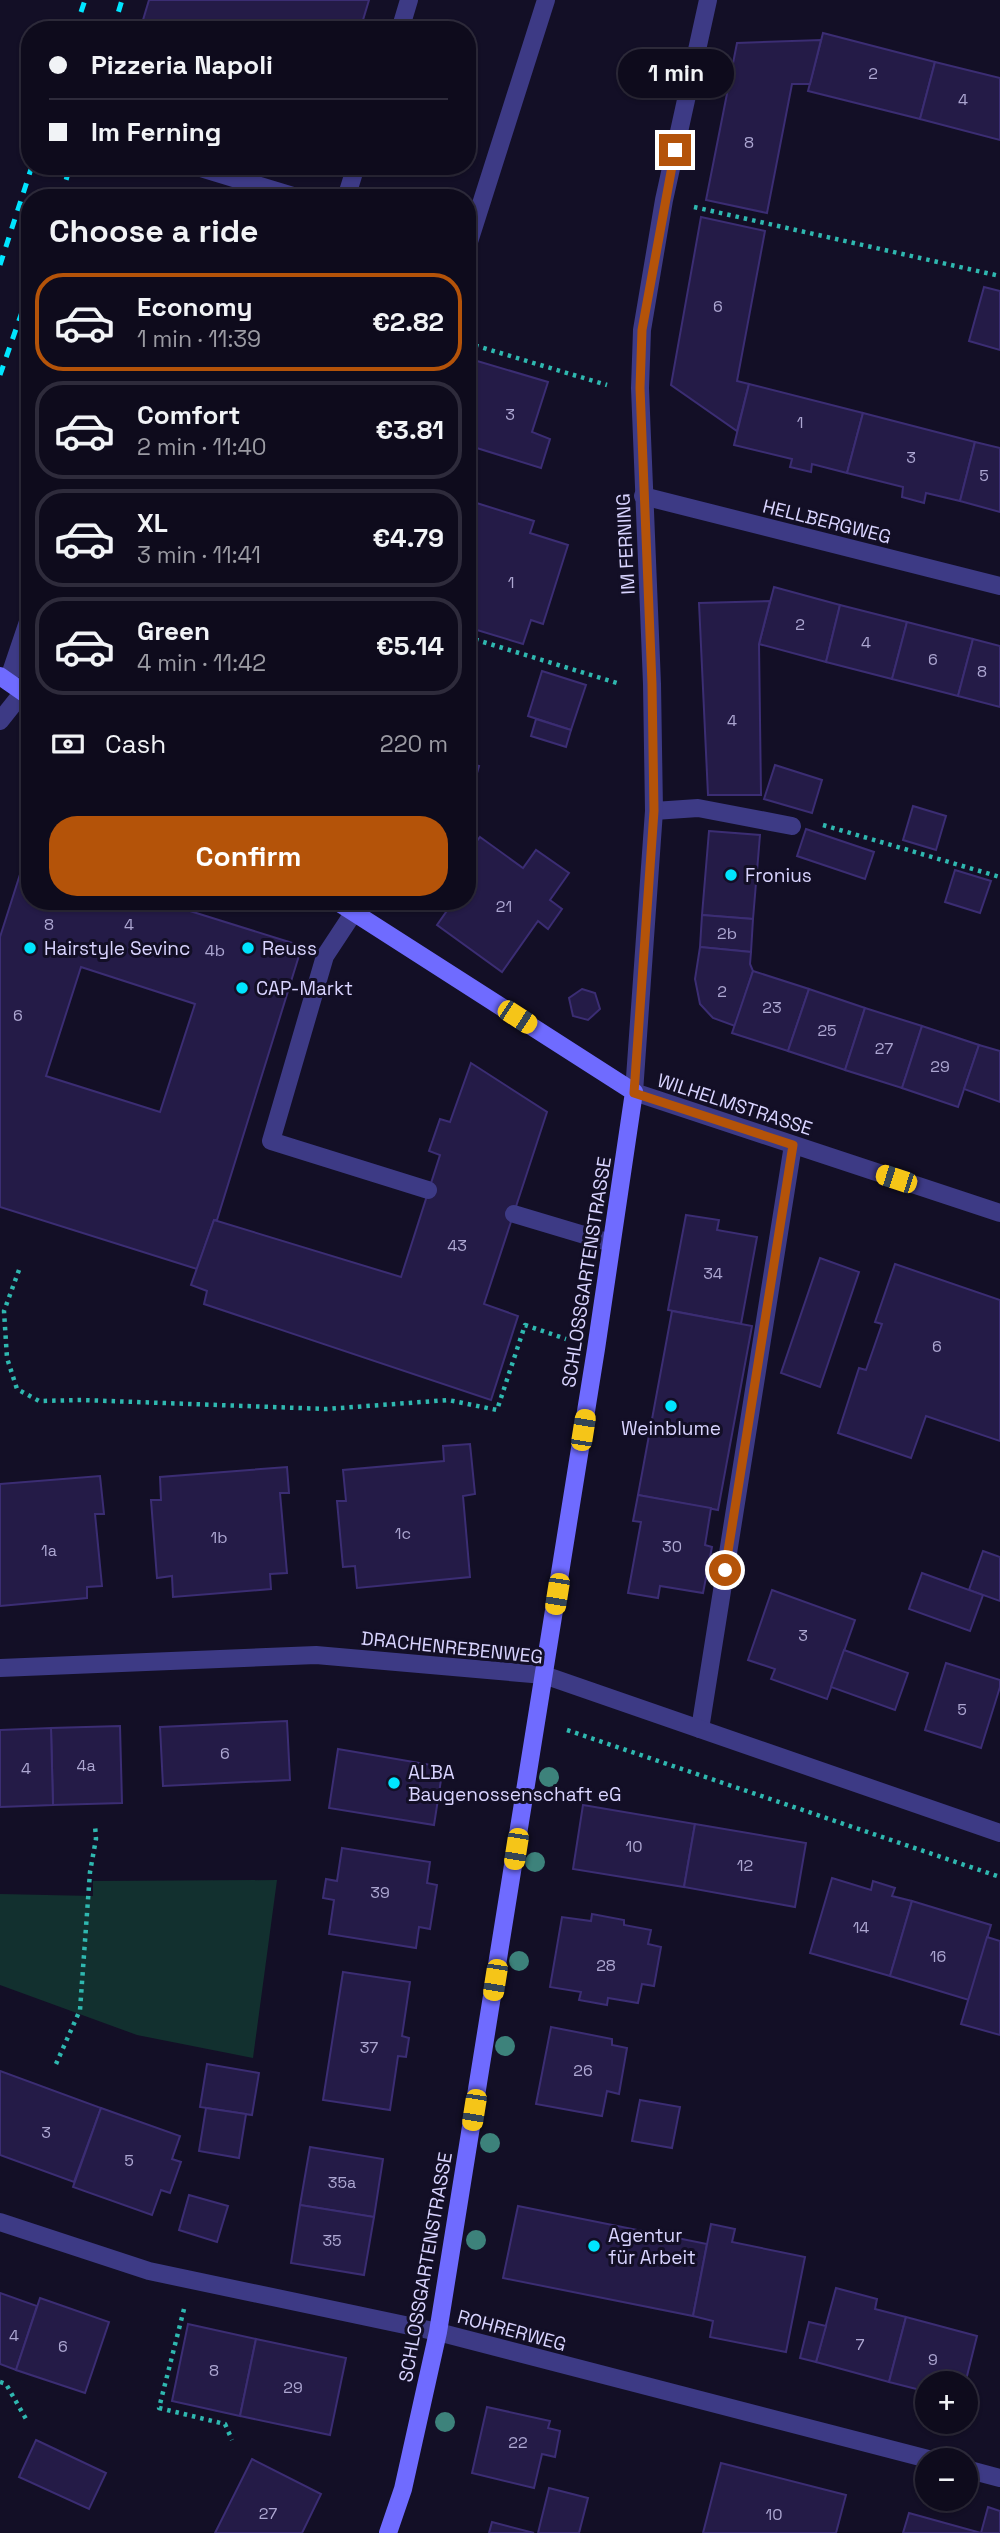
<!DOCTYPE html>
<html lang="en">
<head>
<meta charset="utf-8">
<style>
  body { margin:0; font-family:"Space Grotesk",sans-serif; background:#171425; color:#f1f3f6; height:100vh; display:flex; flex-direction:column; font-size:26px; white-space:nowrap }
  * { box-sizing:border-box; margin:0 }
  p { font-size:23px; color:#9b9ba3 }
  .icon { flex:none; width:38px; height:38px; fill:none; stroke:currentColor; stroke-width:2; stroke-linecap:round; stroke-linejoin:round }
  .map { position:relative; flex:1; overflow:hidden }
  .side { position:absolute; left:21px; top:189px; width:455px; height:721px; display:flex; flex-direction:column; background:#0e0b1c; border-radius:28px; box-shadow:0 2px 5px #0004,0 0 0 2px #2e2b3b }
  .side>* { flex:none }
  .hud { position:absolute; left:21px; top:21px; width:455px; height:154px; border-radius:28px; box-shadow:0 2px 5px #0004,0 0 0 2px #2e2b3b; display:grid; align-content:center; height:154px; padding:0 28px; background:#0e0b1c }
  .controls { position:absolute; left:915px; top:2371px; display:grid; gap:14px }
  .controls a { display:grid; place-items:center; width:63px; height:63px; border-radius:50%; background:#0e0b1c; box-shadow:0 2px 5px #0004,0 0 0 2px #2e2b3b; font-size:35px }
  .end { position:absolute; width:32px; height:32px; margin:-16px; border:9px solid #b45309; background:#fff; box-shadow:0 0 0 4px #fff }
  .from { border-radius:50% }
  .bubble { position:absolute; height:49px; border-radius:24px; background:#0e0b1c; box-shadow:0 2px 5px #0004,0 0 0 2px #2e2b3b; font-size:23px; font-weight:800; line-height:49px; text-align:center }
  .car { position:absolute; width:21px; height:42px; margin:-21px -10px; border-radius:9px; box-shadow:0 0 5px 2px #0007; background:linear-gradient(#f5c518 24%,#345 0 40%,#f5c518 0 76%,#345 0 86%,#f5c518 0) }
  .hud b { display:flex; align-items:center; gap:24px; height:66px; font-size:26px }
  .hud b+b { border-top:2px solid #2e2b3b }
  .hud i { width:18px; height:18px; background:#f1f3f6 }
  ul { padding:0; list-style:none }
  li { display:flex; align-items:center; gap:21px; height:98px; margin:0 14px 10px; padding:0 14px; border:4px solid #2e2b3b; border-radius:28px }
  li div { flex:1 }
  li b { display:block; font-size:26px }
  li em { font-style:normal; font-weight:800 }
  li.on { border-color:#b45309 }
  li>.icon { width:63px; height:63px; stroke-width:1.5 }
  h2 { padding:0 28px; font-size:32px; line-height:84px }
  .pay { display:flex; align-items:center; gap:18px; height:77px; padding:0 28px; font-size:26px }
  .pay p { margin-inline-start:auto }
  .cta { display:flex; gap:14px; margin-top:auto; padding:14px 28px }
  .cta a { flex:1; height:80px; border-radius:28px; background:#b45309; color:#fff; font-size:28px; font-weight:800; line-height:80px; text-align:center }
  .map>svg:first-child { display:block }
</style>
</head>
<body>
<div class="map">
<svg width="1000" height="2533" viewBox="0 0 1000 2533">
  <rect width="100%" height="100%" fill="#130f26"/>
  <path fill="#12302f" d="M 277,1880 L 253,2058 L 137,2035 L 0,1985 L 0,1894 L 93,1896 L 93,1881 Z"/>
  <g fill="#241b47" stroke="#3b2d73" stroke-width="2" fill-rule="evenodd">
    <path d="M 149,0 L 369,0 L 360,30 L 140,30 Z"/>
    <path d="M 823,33 L 935,62 L 920,119 L 808,91 Z"/>
    <path d="M 821,40 L 810,84 L 792,84 L 767,213 L 706,200 L 737,43 Z"/>
    <path d="M 935,62 L 1000,78 L 1000,140 L 920,119 Z"/>
    <path d="M 701,217 L 765,231 L 737,381 L 749,384 L 737,431 L 671,385 Z"/>
    <path d="M 984,287 L 1000,291 L 1000,350 L 969,341 Z"/>
    <path d="M 467,358 L 548,382 L 532,432 L 550,439 L 541,468 L 467,445 Z"/>
    <path d="M 749,384 L 863,413 L 847,473 L 812,464 L 811,472 L 790,467 L 792,459 L 734,445 Z"/>
    <path d="M 863,413 L 975,442 L 960,501 L 926,493 L 924,503 L 902,497 L 903,487 L 847,473 Z"/>
    <path d="M 975,442 L 1000,448 L 1000,512 L 960,501 Z"/>
    <path d="M 467,500 L 534,521 L 530,533 L 568,545 L 543,624 L 531,620 L 523,644 L 467,627 Z"/>
    <path d="M 774,587 L 840,605 L 826,662 L 759,644 Z"/>
    <path d="M 770,601 L 759,644 L 761,795 L 708,795 L 699,603 Z"/>
    <path d="M 840,605 L 907,622 L 892,679 L 826,662 Z"/>
    <path d="M 907,622 L 973,639 L 958,696 L 892,679 Z"/>
    <path d="M 973,639 L 1000,646 L 1000,707 L 958,696 Z"/>
    <path d="M 542,671 L 586,685 L 571,730 L 528,716 Z"/>
    <path d="M 536,719 L 571,730 L 566,747 L 531,736 Z"/>
    <path d="M 467,763 L 479,766 L 467,809 Z"/>
    <path d="M 775,765 L 822,780 L 812,813 L 764,799 Z"/>
    <path d="M 913,806 L 946,816 L 936,850 L 903,840 Z"/>
    <path d="M 806,829 L 874,852 L 865,879 L 797,856 Z"/>
    <path d="M 709,831 L 760,835 L 753,919 L 702,915 Z"/>
    <path d="M 480,837 L 523,868 L 536,850 L 569,873 L 550,900 L 562,909 L 548,929 L 538,921 L 502,972 L 437,925 L 453,902 L 452,901 L 467,901 L 467,854 Z"/>
    <path d="M 30,843 L 30,901 L 158,901 L 302,946 L 217,1220 L 214,1220 L 197,1269 L 0,1207 L 0,937 ZM 81,967 L 195,1004 L 160,1112 L 46,1076 Z"/>
    <path d="M 955,870 L 991,881 L 980,913 L 945,902 Z"/>
    <path d="M 702,915 L 753,919 L 751,952 L 700,947 Z"/>
    <path d="M 700,947 L 751,952 L 750,964 L 753,971 L 735,1026 L 713,1018 L 700,1004 L 695,979 Z"/>
    <path d="M 753,971 L 809,989 L 788,1051 L 732,1033 Z"/>
    <path d="M 582,989 L 595,993 L 600,1009 L 588,1020 L 573,1016 L 569,998 Z"/>
    <path d="M 809,989 L 865,1008 L 845,1070 L 788,1051 Z"/>
    <path d="M 865,1008 L 922,1026 L 902,1088 L 845,1070 Z"/>
    <path d="M 922,1026 L 979,1045 L 958,1107 L 902,1088 Z"/>
    <path d="M 979,1045 L 1000,1051 L 1000,1102 L 964,1089 Z"/>
    <path d="M 471,1063 L 547,1112 L 484,1304 L 518,1316 L 491,1400 L 204,1304 L 207,1291 L 191,1285 L 214,1220 L 401,1277 L 440,1155 L 429,1151 L 440,1119 L 450,1122 Z"/>
    <path d="M 686,1215 L 719,1220 L 717,1230 L 757,1237 L 741,1324 L 668,1310 Z"/>
    <path d="M 820,1258 L 859,1272 L 820,1387 L 781,1373 Z"/>
    <path d="M 895,1264 L 1000,1300 L 1000,1441 L 926,1416 L 911,1458 L 838,1433 L 859,1368 L 866,1370 L 882,1324 L 875,1322 Z"/>
    <path d="M 672,1311 L 752,1326 L 718,1510 L 638,1495 Z"/>
    <path d="M 470,1444 L 475,1494 L 463,1496 L 470,1577 L 357,1588 L 355,1566 L 343,1567 L 337,1501 L 346,1501 L 343,1470 L 444,1461 L 443,1446 Z"/>
    <path d="M 287,1467 L 289,1493 L 280,1493 L 287,1573 L 270,1574 L 271,1589 L 173,1597 L 172,1576 L 157,1578 L 151,1500 L 161,1500 L 160,1477 Z"/>
    <path d="M 100,1476 L 104,1514 L 95,1514 L 102,1586 L 87,1587 L 87,1598 L 0,1606 L 0,1484 Z"/>
    <path d="M 638,1495 L 711,1508 L 705,1545 L 712,1547 L 703,1593 L 660,1586 L 658,1598 L 628,1593 L 641,1522 L 633,1521 Z"/>
    <path d="M 983,1551 L 1000,1557 L 1000,1601 L 969,1590 Z"/>
    <path d="M 922,1573 L 983,1595 L 970,1631 L 909,1609 Z"/>
    <path d="M 772,1590 L 855,1620 L 827,1699 L 771,1679 L 775,1669 L 748,1660 Z"/>
    <path d="M 844,1650 L 908,1673 L 895,1710 L 831,1687 Z"/>
    <path d="M 946,1663 L 1000,1680 L 1000,1687 L 981,1748 L 925,1730 Z"/>
    <path d="M 287,1721 L 290,1780 L 163,1786 L 160,1727 Z"/>
    <path d="M 120,1726 L 122,1803 L 53,1805 L 51,1728 Z"/>
    <path d="M 51,1728 L 53,1805 L 0,1807 L 0,1730 Z"/>
    <path d="M 338,1749 L 443,1767 L 434,1825 L 329,1808 Z"/>
    <path d="M 583,1805 L 695,1824 L 684,1887 L 573,1869 Z"/>
    <path d="M 695,1824 L 806,1843 L 795,1907 L 684,1887 Z"/>
    <path d="M 342,1848 L 430,1862 L 427,1883 L 437,1885 L 430,1929 L 419,1927 L 416,1948 L 329,1934 L 334,1900 L 323,1898 L 326,1879 L 337,1881 Z"/>
    <path d="M 832,1878 L 871,1890 L 873,1881 L 895,1888 L 892,1896 L 912,1901 L 890,1976 L 810,1953 Z"/>
    <path d="M 912,1901 L 991,1925 L 969,2000 L 890,1976 Z"/>
    <path d="M 592,1914 L 624,1920 L 624,1925 L 651,1930 L 648,1944 L 661,1947 L 654,1986 L 642,1984 L 638,2003 L 608,1998 L 607,2005 L 579,2000 L 581,1992 L 550,1987 L 562,1917 L 591,1921 Z"/>
    <path d="M 987,1937 L 1000,1941 L 1000,2035 L 961,2024 Z"/>
    <path d="M 343,1972 L 410,1982 L 402,2036 L 409,2038 L 406,2057 L 398,2056 L 390,2110 L 323,2100 Z"/>
    <path d="M 551,2027 L 612,2039 L 612,2045 L 627,2048 L 619,2094 L 607,2091 L 602,2116 L 536,2104 Z"/>
    <path d="M 207,2064 L 259,2073 L 252,2115 L 200,2107 Z"/>
    <path d="M 0,2071 L 101,2108 L 74,2182 L 0,2155 Z"/>
    <path d="M 640,2100 L 680,2107 L 672,2148 L 632,2141 Z"/>
    <path d="M 101,2108 L 180,2136 L 172,2159 L 181,2162 L 170,2193 L 161,2190 L 152,2215 L 73,2187 Z"/>
    <path d="M 206,2108 L 246,2114 L 239,2158 L 199,2151 Z"/>
    <path d="M 310,2147 L 383,2159 L 374,2217 L 300,2205 Z"/>
    <path d="M 189,2195 L 228,2206 L 217,2242 L 179,2230 Z"/>
    <path d="M 300,2205 L 374,2217 L 364,2275 L 291,2263 Z"/>
    <path d="M 518,2206 L 707,2244 L 693,2316 L 503,2278 Z"/>
    <path d="M 711,2224 L 735,2229 L 732,2242 L 805,2257 L 786,2352 L 710,2337 L 713,2321 L 693,2316 Z"/>
    <path d="M 836,2288 L 877,2299 L 875,2309 L 906,2317 L 889,2382 L 816,2362 Z"/>
    <path d="M 0,2293 L 37,2306 L 16,2370 L 0,2364 Z"/>
    <path d="M 40,2298 L 109,2322 L 85,2393 L 16,2370 Z"/>
    <path d="M 906,2317 L 977,2336 L 965,2384 L 928,2384 L 928,2392 L 889,2382 Z"/>
    <path d="M 809,2322 L 826,2326 L 816,2362 L 800,2358 Z"/>
    <path d="M 188,2324 L 256,2339 L 240,2416 L 172,2401 Z"/>
    <path d="M 256,2339 L 346,2358 L 330,2435 L 240,2416 Z"/>
    <path d="M 487,2407 L 550,2421 L 548,2428 L 560,2431 L 555,2457 L 542,2454 L 534,2488 L 472,2473 Z"/>
    <path d="M 36,2440 L 106,2473 L 89,2509 L 19,2477 Z"/>
    <path d="M 252,2459 L 321,2494 L 302,2533 L 215,2533 Z"/>
    <path d="M 721,2463 L 846,2495 L 836,2533 L 703,2533 Z"/>
    <path d="M 549,2488 L 588,2498 L 579,2533 L 538,2533 Z"/>
    <path d="M 988,2507 L 1000,2511 L 1000,2533 L 981,2533 Z"/>
    <path d="M 909,2513 L 981,2533 L 903,2533 Z"/>
    <path d="M 492,2522 L 534,2533 L 489,2533 Z"/>
  </g>
  <g fill="none" stroke-linecap="round" stroke-linejoin="round">
    <g stroke="#2fb8b0" stroke-width="4.5" stroke-dasharray="3.5 5" stroke-linecap="butt">
      <path d="M 694,207 L 1000,276"/>
      <path d="M 467,343 L 607,385"/>
      <path d="M 467,637 L 620,684"/>
      <path d="M 823,825 L 1000,877"/>
      <path d="M 19,1270 L 4,1311 L 7,1358 L 17,1389 L 39,1401 L 82,1400 L 327,1409 L 448,1400 L 497,1410 L 525,1325 L 566,1339"/>
      <path d="M 567,1730 L 1000,1877"/>
      <path d="M 56,2064 L 80,2010 L 90,1872 L 96,1839 L 95,1825"/>
      <path d="M 184,2309 L 159,2408 L 225,2424 L 232,2440"/>
      <path d="M 0,2382 L 6,2384 L 26,2419"/>
    </g>
    <g stroke="#3d3a85" stroke-width="18">
      <path d="M 400,30 L 409,0"/>
      <path d="M 197,167 L 300,198"/>
      <path d="M 346,198 L 356,166"/>
      <path d="M 467,248 L 546,0"/>
      <path d="M 8,681 L 30,616"/>
      <path d="M 654,811 L 698,808 L 792,826"/>
      <path d="M 354,912 L 325,956 L 271,1141 L 428,1190"/>
      <path d="M 514,1214 L 611,1243"/>
      <path d="M 700,1729 L 793,1145"/>
    </g>
    <g stroke="#3d3a85" stroke-width="18">
      <path d="M 708,0 L 664,200 L 642,330 L 640,388 L 652,684 L 654,811 L 634,1092 L 1000,1213"/>
      <path d="M 643,496 L 1000,586"/>
      <path d="M 0,721 L 23,692"/>
      <path d="M 0,1668 L 316,1655 L 544,1675 L 1000,1833"/>
      <path d="M 0,2222 L 149,2271 L 438,2332 L 932,2460"/>
      <path d="M 966,2469 L 1000,2478"/>
    </g>
    <g stroke="#6f6bff" stroke-width="18">
      <path d="M 0,676 L 30,697"/>
      <path d="M 336,901 L 634,1092 L 596,1349 L 438,2332 L 403,2489 L 388,2533"/>
    </g>
    <g stroke="#00e5ff" stroke-width="5" stroke-dasharray="10 9" stroke-linecap="butt">
      <path d="M 75,30 L 85,0"/>
      <path d="M 113,30 L 122,0"/>
      <path d="M 61,198 L 70,166"/>
      <path d="M 0,265 L 32,166"/>
      <path d="M 0,375 L 30,289"/>
    </g>
  </g>
  <g fill="#3d827b">
    <circle cx="549" cy="1777" r="10"/>
    <circle cx="535" cy="1862" r="10"/>
    <circle cx="519" cy="1961" r="10"/>
    <circle cx="505" cy="2046" r="10"/>
    <circle cx="490" cy="2143" r="10"/>
    <circle cx="476" cy="2240" r="10"/>
    <circle cx="445" cy="2422" r="10"/>
  </g>
  <g fill="none" stroke-linecap="round" stroke-linejoin="round">
    <path stroke="#b45309" stroke-width="9" d="M 675,150 L 642,330 L 640,388 L 652,684 L 654,811 L 634,1093 L 793,1145 L 725,1570"/>
  </g>
  <g fill="#00e5ff" stroke="#130f26" stroke-width="2.5">
    <circle cx="731" cy="875" r="7"/>
    <circle cx="30" cy="948" r="7"/>
    <circle cx="248" cy="948" r="7"/>
    <circle cx="242" cy="988" r="7"/>
    <circle cx="671" cy="1406" r="7"/>
    <circle cx="394" cy="1783" r="7"/>
    <circle cx="594" cy="2246" r="7"/>
  </g>
  <g text-anchor="middle" stroke-width="6" stroke-linejoin="round" paint-order="stroke">
    <g font-size="16" fill="#aca6d1">
      <text x="873" y="79">2</text>
      <text x="963" y="105">4</text>
      <text x="749" y="148">8</text>
      <text x="718" y="312">6</text>
      <text x="510" y="420">3</text>
      <text x="800" y="428">1</text>
      <text x="911" y="463">3</text>
      <text x="984" y="481">5</text>
      <text x="511" y="588">1</text>
      <text x="800" y="630">2</text>
      <text x="866" y="648">4</text>
      <text x="933" y="665">6</text>
      <text x="982" y="677">8</text>
      <text x="732" y="726">4</text>
      <text x="504" y="912">21</text>
      <text x="49" y="930">8</text>
      <text x="129" y="930">4</text>
      <text x="727" y="939">2b</text>
      <text x="215" y="956">4b</text>
      <text x="722" y="997">2</text>
      <text x="772" y="1013">23</text>
      <text x="18" y="1021">6</text>
      <text x="827" y="1036">25</text>
      <text x="884" y="1054">27</text>
      <text x="940" y="1072">29</text>
      <text x="457" y="1251">43</text>
      <text x="713" y="1279">34</text>
      <text x="937" y="1352">6</text>
      <text x="403" y="1539">1c</text>
      <text x="219" y="1543">1b</text>
      <text x="672" y="1552">30</text>
      <text x="49" y="1556">1a</text>
      <text x="803" y="1641">3</text>
      <text x="962" y="1715">5</text>
      <text x="225" y="1759">6</text>
      <text x="86" y="1771">4a</text>
      <text x="26" y="1774">4</text>
      <text x="634" y="1852">10</text>
      <text x="745" y="1871">12</text>
      <text x="380" y="1898">39</text>
      <text x="861" y="1933">14</text>
      <text x="938" y="1962">16</text>
      <text x="606" y="1971">28</text>
      <text x="369" y="2053">37</text>
      <text x="583" y="2076">26</text>
      <text x="46" y="2138">3</text>
      <text x="129" y="2166">5</text>
      <text x="342" y="2188">35a</text>
      <text x="332" y="2246">35</text>
      <text x="14" y="2341">4</text>
      <text x="860" y="2350">7</text>
      <text x="63" y="2352">6</text>
      <text x="933" y="2365">9</text>
      <text x="214" y="2376">8</text>
      <text x="293" y="2393">29</text>
      <text x="518" y="2448">22</text>
      <text x="268" y="2519">27</text>
      <text x="774" y="2520">10</text>
    </g>
    <g font-size="19" fill="#d9d4ff" stroke="#130f26">
      <text transform="translate(827 521) rotate(14)" y="7">HELLBERGWEG</text>
      <text transform="translate(625 544) rotate(-93)" y="7">IM FERNING</text>
      <text transform="translate(735 1104) rotate(18)" y="7">WILHELMSTRASSE</text>
      <text transform="translate(586 1272) rotate(-81)" y="7">SCHLOSSGARTENSTRASSE</text>
      <text transform="translate(452 1647) rotate(6)" y="7">DRACHENREBENWEG</text>
      <text transform="translate(425 2267) rotate(-80)" y="7">SCHLOSSGARTENSTRASSE</text>
      <text transform="translate(512 2330) rotate(15)" y="7">ROHRERWEG</text>
    </g>
    <g font-size="19" fill="#d9d4ff" stroke="#130f26" text-anchor="start">
      <text x="745" y="882">Fronius</text>
      <text x="44" y="955">Hairstyle Sevinc</text>
      <text x="262" y="955">Reuss</text>
      <text x="256" y="995">CAP-Markt</text>
      <text x="671" y="1435" text-anchor="middle">Weinblume</text>
      <text x="408" y="1779">ALBA<tspan x="408" dy="22">Baugenossenschaft eG</tspan></text>
      <text x="608" y="2242">Agentur<tspan x="608" dy="22">für Arbeit</tspan></text>
    </g>
  </g>
</svg>
<div class="controls">
<a>+</a>
<a>−</a>
</div>
<i class="end from" style="left:725px;top:1570px"></i>
<i class="end" style="left:675px;top:150px"></i>
<div class="bubble" style="left:618px;top:49px;width:116px">1 min</div>
<i class="car" style="left:517px;top:1017px;rotate:123deg"></i>
<i class="car" style="left:896px;top:1179px;rotate:288deg"></i>
<i class="car" style="left:583px;top:1430px;rotate:9deg"></i>
<i class="car" style="left:557px;top:1594px;rotate:189deg"></i>
<i class="car" style="left:516px;top:1849px;rotate:189deg"></i>
<i class="car" style="left:495px;top:1980px;rotate:189deg"></i>
<i class="car" style="left:474px;top:2110px;rotate:189deg"></i>
<div class="hud">
<b><i class="from"></i>Pizzeria Napoli</b>
<b><i></i>Im Ferning</b>
</div>
<section class="side">
<h2>Choose a ride</h2>
<ul>
<li class="on"><svg class="icon" aria-label="car" viewBox="0 0 24 24"><path d="M5 17H2v-5l4-1 3-4h7l3 4 3 1v5h-3M9 17h6M6 11h13"/><circle cx="7" cy="17" r="2"/><circle cx="17" cy="17" r="2"/></svg><div><b>Economy</b><p>1 min · 11:39</p></div><em>€2.82</em></li>
<li><svg class="icon" aria-label="car" viewBox="0 0 24 24"><path d="M5 17H2v-5l4-1 3-4h7l3 4 3 1v5h-3M9 17h6M6 11h13"/><circle cx="7" cy="17" r="2"/><circle cx="17" cy="17" r="2"/></svg><div><b>Comfort</b><p>2 min · 11:40</p></div><em>€3.81</em></li>
<li><svg class="icon" aria-label="car" viewBox="0 0 24 24"><path d="M5 17H2v-5l4-1 3-4h7l3 4 3 1v5h-3M9 17h6M6 11h13"/><circle cx="7" cy="17" r="2"/><circle cx="17" cy="17" r="2"/></svg><div><b>XL</b><p>3 min · 11:41</p></div><em>€4.79</em></li>
<li><svg class="icon" aria-label="car" viewBox="0 0 24 24"><path d="M5 17H2v-5l4-1 3-4h7l3 4 3 1v5h-3M9 17h6M6 11h13"/><circle cx="7" cy="17" r="2"/><circle cx="17" cy="17" r="2"/></svg><div><b>Green</b><p>4 min · 11:42</p></div><em>€5.14</em></li>
</ul>
<div class="pay"><svg class="icon" aria-label="cash" viewBox="0 0 24 24"><path d="M3 7h18v10H3z"/><circle cx="12" cy="12" r="2"/></svg>Cash<p>220 m</p></div>
<div class="cta"><a>Confirm</a></div>
</section>
</div>
</body>
</html>
